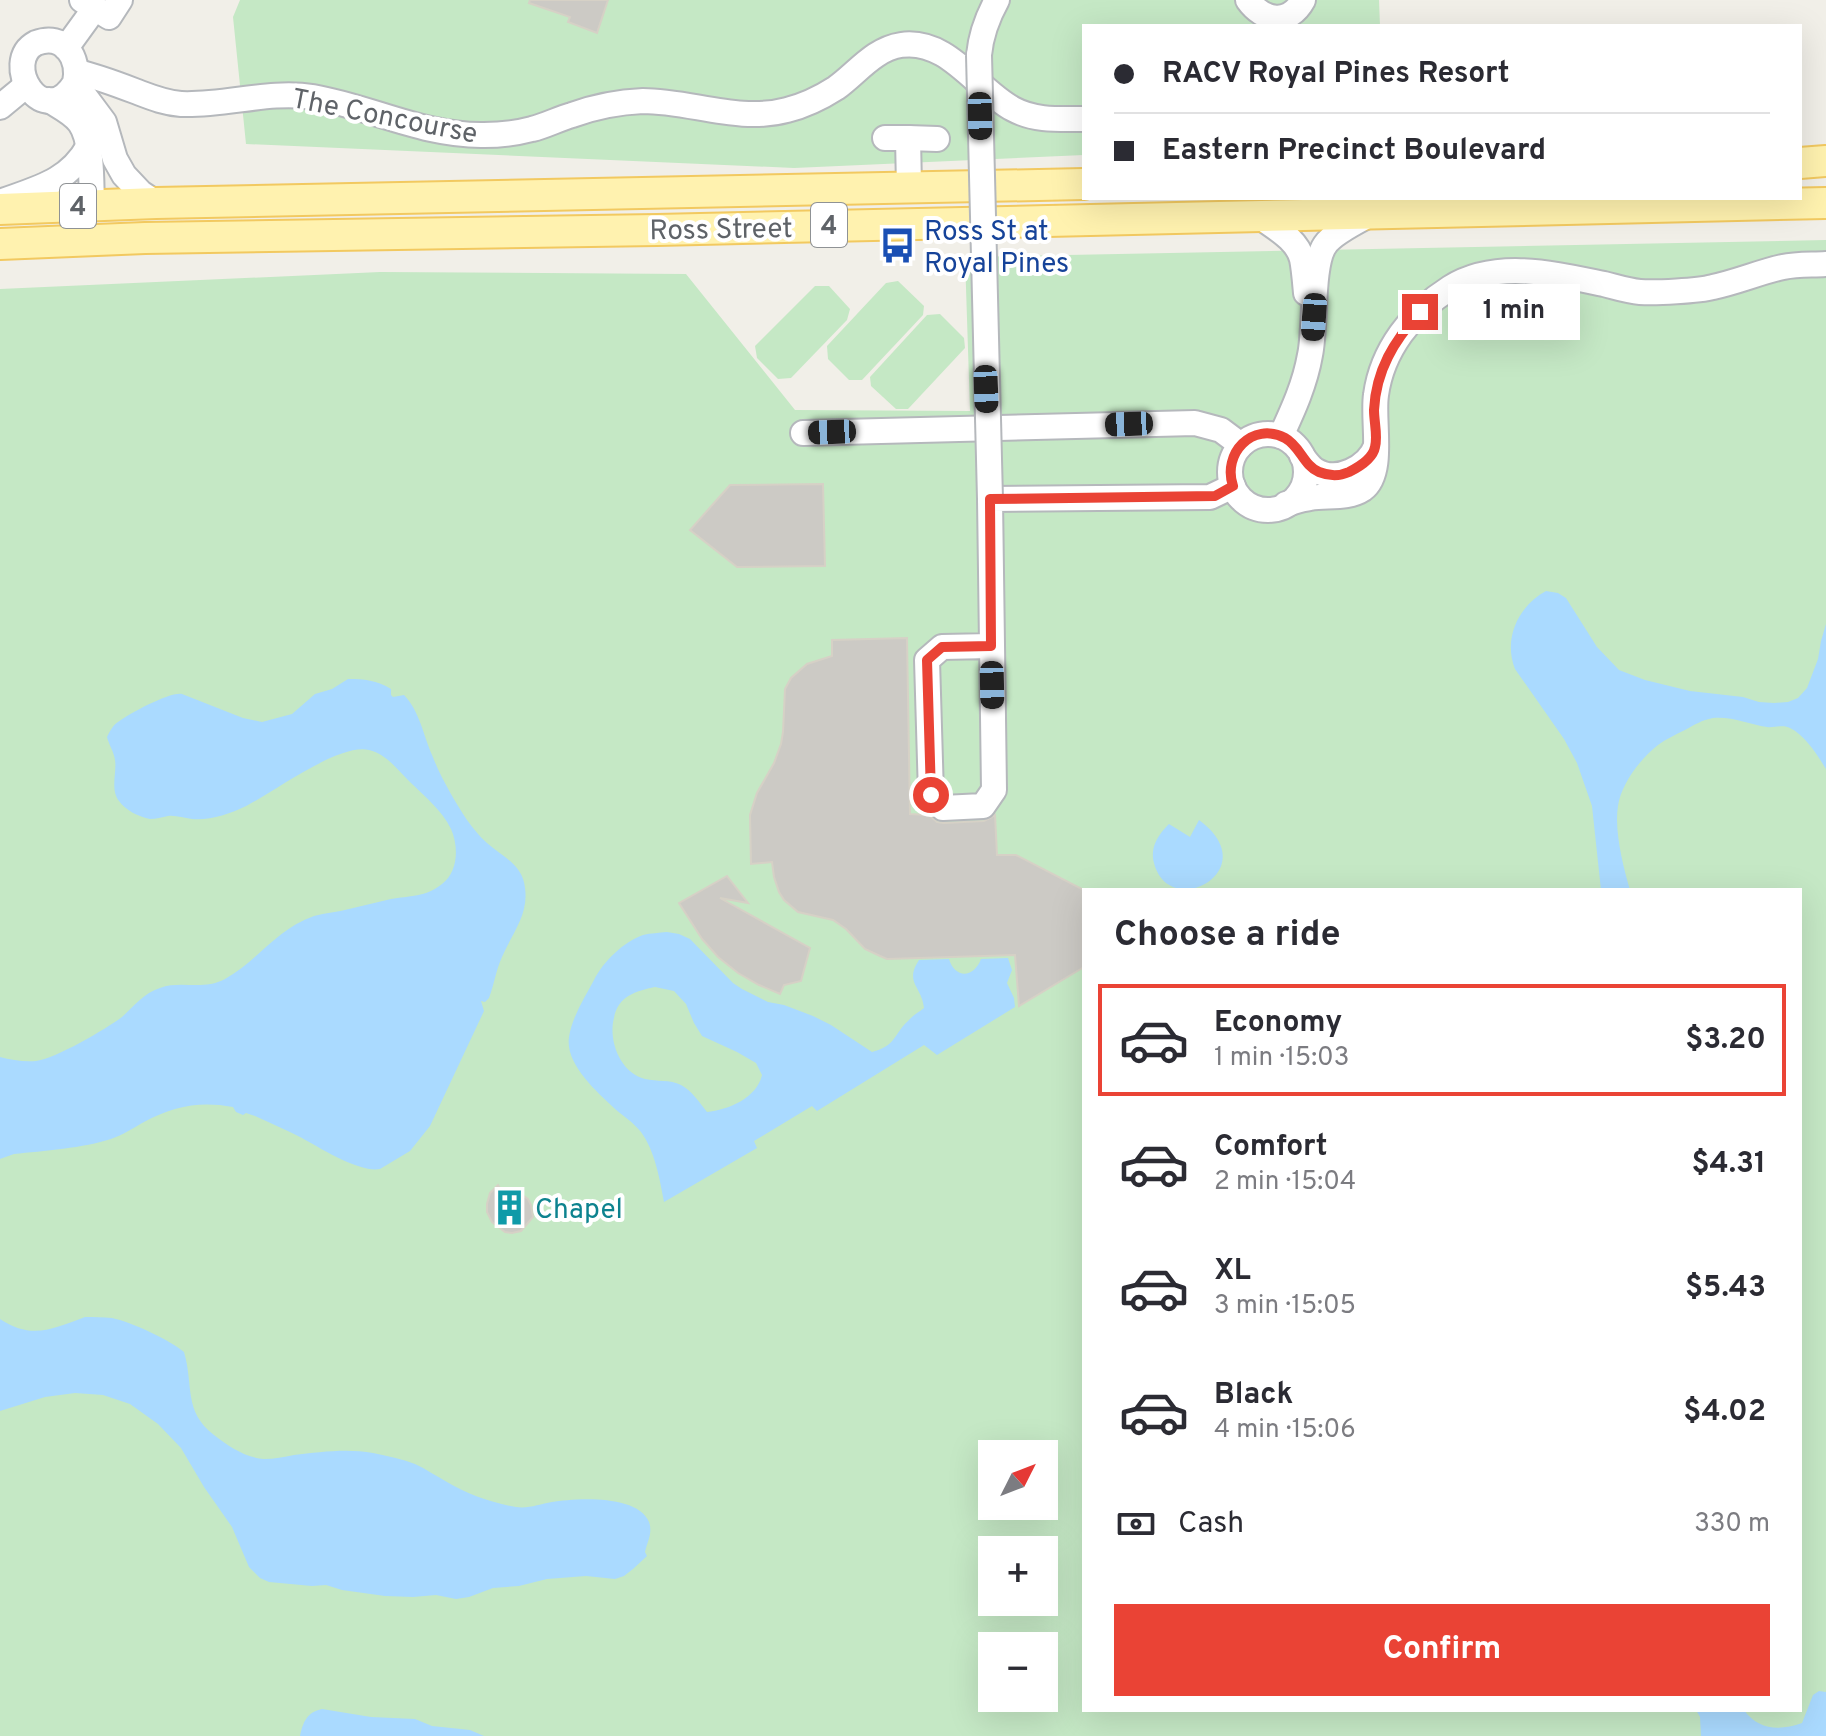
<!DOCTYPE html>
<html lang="en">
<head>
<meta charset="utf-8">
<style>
  body { margin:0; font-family:Overpass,sans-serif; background:#f7f7f7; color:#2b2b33; height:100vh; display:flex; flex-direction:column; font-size:30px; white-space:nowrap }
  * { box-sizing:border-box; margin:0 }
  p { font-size:26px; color:#7c7c81 }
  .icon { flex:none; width:44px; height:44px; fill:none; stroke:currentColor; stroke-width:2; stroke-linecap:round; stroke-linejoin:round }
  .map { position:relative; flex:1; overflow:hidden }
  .sheet { position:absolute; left:1082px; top:888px; width:720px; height:824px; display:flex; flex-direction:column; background:#fff; border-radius:0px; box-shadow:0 8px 32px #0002 }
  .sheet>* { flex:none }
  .guide { position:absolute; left:1082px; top:24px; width:720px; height:176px; border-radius:0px; box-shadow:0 8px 32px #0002; display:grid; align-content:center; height:176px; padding:0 32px; background:#fff }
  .needle { width:52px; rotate:48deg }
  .buttons { position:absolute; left:978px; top:1440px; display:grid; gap:16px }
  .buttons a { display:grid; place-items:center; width:80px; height:80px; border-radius:0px; background:#fff; box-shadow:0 8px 32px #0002; font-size:40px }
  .end { position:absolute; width:36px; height:36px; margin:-18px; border:10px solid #ea4335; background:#fff; box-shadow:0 0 0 4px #fff }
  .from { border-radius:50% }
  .bubble { position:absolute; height:56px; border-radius:0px; background:#fff; box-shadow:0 8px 32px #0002; font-size:26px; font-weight:700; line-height:56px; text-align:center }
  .car { position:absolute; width:24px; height:48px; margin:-24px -12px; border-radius:10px; box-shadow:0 0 6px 2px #0007; background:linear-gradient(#222 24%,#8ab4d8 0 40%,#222 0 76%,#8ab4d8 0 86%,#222 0) }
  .guide b { display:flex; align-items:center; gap:28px; height:76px; font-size:30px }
  .guide b+b { border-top:2px solid #e1e1e2 }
  .guide i { width:20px; height:20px; background:#2b2b33 }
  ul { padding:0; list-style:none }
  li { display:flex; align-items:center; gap:24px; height:112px; margin:0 16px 12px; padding:0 16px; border:4px solid transparent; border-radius:0px }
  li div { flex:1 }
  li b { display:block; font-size:30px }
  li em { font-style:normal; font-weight:700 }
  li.selected { border-color:#ea4335 }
  li>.icon { width:72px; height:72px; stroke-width:1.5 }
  h2 { padding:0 32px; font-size:36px; line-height:96px }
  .pay { display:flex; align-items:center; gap:20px; height:88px; padding:0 32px; font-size:30px }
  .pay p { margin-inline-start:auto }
  .button { display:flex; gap:16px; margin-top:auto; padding:16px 32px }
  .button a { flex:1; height:92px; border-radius:0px; background:#ea4335; color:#fff; font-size:32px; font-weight:700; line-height:92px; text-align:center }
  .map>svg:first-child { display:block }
</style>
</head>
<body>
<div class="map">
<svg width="1826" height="1736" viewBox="0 0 1826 1736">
  <rect width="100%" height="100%" fill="#f1efe8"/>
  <g fill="#c5e8c5" fill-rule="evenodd">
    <path d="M 240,0 L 1379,0 L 1380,26 L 1084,26 L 1084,155 L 794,168 L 246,144 L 233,17 Z"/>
    <path d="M 1826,240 L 1826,1736 L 0,1736 L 0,289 L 380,272 L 686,274 L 795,410 L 970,411 L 965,257 ZM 1084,890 L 1800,890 L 1800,1710 L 1084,1710 ZM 992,1454 L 1044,1454 L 1044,1506 L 992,1506 ZM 992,1550 L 1044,1550 L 1044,1602 L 992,1602 ZM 992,1646 L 1044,1646 L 1044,1698 L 992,1698 Z"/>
    <path d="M 898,281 L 924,306 L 923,315 L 862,380 L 849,380 L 828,359 L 827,346 L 886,283 Z"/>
    <path d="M 815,286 L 829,286 L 850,309 L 847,320 L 791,378 L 778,379 L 757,358 L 755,346 Z"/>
    <path d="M 940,314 L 964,338 L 965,348 L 908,409 L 896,409 L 871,386 L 870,377 L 927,315 Z"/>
  </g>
  <g fill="#aadaff" fill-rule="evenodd">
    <path d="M 1546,591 L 1558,593 L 1566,598 L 1597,647 L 1619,670 L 1645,680 L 1690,691 L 1743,697 L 1759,702 L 1774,703 L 1788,702 L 1798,698 L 1807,688 L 1818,659 L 1821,641 L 1826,624 L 1826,769 C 1818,756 1805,735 1790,728 C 1783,724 1775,728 1767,727 C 1749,724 1731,716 1713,718 C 1702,720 1694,725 1685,730 C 1675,735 1666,739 1658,745 C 1641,758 1621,784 1618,806 C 1614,830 1623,866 1630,890 L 1601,890 L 1592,806 L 1577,763 L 1564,739 L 1515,669 C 1503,639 1518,606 1546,591 Z"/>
    <path d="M 348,679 C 364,679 377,680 391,689 L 391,695 L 393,697 L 404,695 C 420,712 423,734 432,755 C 441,778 454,800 467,820 C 473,828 480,837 487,843 C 503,857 523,865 525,888 C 529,915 511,935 502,957 C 496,970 494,985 489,998 L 485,1002 L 481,1001 L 484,1011 L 430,1126 L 410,1151 L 380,1169 C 360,1173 320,1148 302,1138 C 287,1130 270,1123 255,1116 L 246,1113 L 243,1115 L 236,1112 L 233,1107 C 199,1101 175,1106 144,1122 C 133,1128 123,1135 111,1139 C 84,1148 43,1151 14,1154 L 0,1159 L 0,1057 C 11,1060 24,1062 36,1061 C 55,1059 106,1029 122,1017 C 134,1006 144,993 160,988 C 181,980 203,991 225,979 C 258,961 276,929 314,916 C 325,913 338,912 349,909 C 363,906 377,902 391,899 C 409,896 426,897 442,884 C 458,872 459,847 451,829 C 443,811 421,793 407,779 C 396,768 386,754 369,750 C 338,743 273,793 244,807 C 230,814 208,821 192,819 C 183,818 176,815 168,816 C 162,817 156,819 150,819 C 139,817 125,810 119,801 C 110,789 117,773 115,760 C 114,752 109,745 107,737 C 110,731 113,725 118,722 C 131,713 169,692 182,694 L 243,718 L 262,722 L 292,714 L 315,694 L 332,689 Z"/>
    <path d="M 1199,820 C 1267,870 1169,922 1154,863 C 1150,847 1158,835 1169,824 L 1190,837 Z"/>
    <path d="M 667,932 L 679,934 L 690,939 L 733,983 L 742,989 L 768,1002 L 784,1005 L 813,1016 L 831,1025 L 872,1052 C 896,1046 893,1035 908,1021 C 912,1016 919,1012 924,1008 C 922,986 904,983 919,960 L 949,959 C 955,979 974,978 981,959 L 1008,958 L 1012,970 L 1007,983 L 1014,998 L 1015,1007 L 937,1055 L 924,1045 L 817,1111 L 812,1106 L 754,1141 L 757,1148 L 664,1202 C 660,1180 655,1151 641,1132 C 633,1122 623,1116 614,1108 C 596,1091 565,1064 569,1037 C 572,1017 585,997 594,980 C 603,962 623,942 643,935 C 651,933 659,933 667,932 ZM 655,987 L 674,991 L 686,1004 L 694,1023 L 702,1036 L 737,1052 L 756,1063 L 762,1075 C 757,1098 728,1110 707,1112 C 700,1103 691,1090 681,1085 C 670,1079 657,1082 645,1079 C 620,1073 608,1040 614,1018 C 618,996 636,991 655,987 Z"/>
    <path d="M 85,1317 C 94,1317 103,1317 112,1318 C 131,1322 170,1340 184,1352 C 194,1386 183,1411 214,1435 C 228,1446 246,1458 264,1459 C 274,1459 284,1457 294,1455 C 319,1452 348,1448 373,1453 C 387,1456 402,1459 415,1464 C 426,1469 436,1476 447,1482 C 467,1494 492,1503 516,1507 C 528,1509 540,1504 552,1502 C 575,1498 638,1494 649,1522 C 653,1533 647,1542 645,1552 L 647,1556 L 633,1569 L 624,1576 L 615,1579 L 586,1576 L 547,1579 L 519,1586 L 493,1588 L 469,1597 L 456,1599 L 436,1595 L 413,1597 L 385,1596 L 342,1590 L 326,1585 L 312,1586 L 269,1582 L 260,1578 L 249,1567 L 232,1527 L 204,1487 L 181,1448 L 158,1424 L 130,1404 L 103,1395 L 75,1393 L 45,1397 L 0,1411 L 0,1319 C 32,1340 52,1329 85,1317 Z"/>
    <path d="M 1819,1691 L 1826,1692 L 1826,1736 L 1701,1736 L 1700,1717 L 1696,1710 L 1744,1710 C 1758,1730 1780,1731 1802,1723 L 1813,1695 Z"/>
    <path d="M 322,1709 L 371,1717 L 415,1719 L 432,1726 L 470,1730 L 484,1736 L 300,1736 C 303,1722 307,1712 322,1709 Z"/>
  </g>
  <g fill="#cccac5" stroke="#d6d1c6" stroke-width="2">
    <path d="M 530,0 L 608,0 L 597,33 L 568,22 L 570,17 L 529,3 Z"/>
    <path d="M 823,484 L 825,566 L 737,567 L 690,530 L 730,485 Z"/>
    <path d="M 907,638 L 910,814 L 929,815 L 937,822 L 944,823 L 984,821 L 995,815 L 997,855 L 1016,855 L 1084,890 L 1084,967 L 1019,1006 L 1015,955 L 887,959 L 880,956 L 865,949 L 846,929 L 833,920 L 798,912 L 784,900 L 779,892 L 774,877 L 772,862 L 751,864 L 750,815 L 757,793 L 774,763 L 781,744 L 783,732 L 785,689 L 791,678 L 807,664 L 832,656 L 832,640 Z"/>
    <path d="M 727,876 L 748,903 L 720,898 L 810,948 L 801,981 L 784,985 L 780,994 L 759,985 L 738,973 L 718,957 L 702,939 L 679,903 Z"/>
    <path d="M 498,1185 L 504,1194 L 522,1195 L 528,1199 L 531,1205 L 533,1217 L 521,1231 L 512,1233 L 505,1232 L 492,1222 L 487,1212 L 487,1204 L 490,1193 Z"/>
  </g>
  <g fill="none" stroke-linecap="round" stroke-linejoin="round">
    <defs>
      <g id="minor">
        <path d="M 82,0 L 109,17 L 120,0"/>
        <path d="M 1248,0 C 1263,21 1289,26 1303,0"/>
        <path d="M 66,48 L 95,8"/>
        <path d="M 979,55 C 981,34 987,18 997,0"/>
        <path d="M 77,72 C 99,77 119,85 140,93 C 153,98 166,103 181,104 C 225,106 269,90 313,97 C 371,107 423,136 484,135 C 500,135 517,133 532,129 C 545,126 558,119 572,115 C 594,107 619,102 643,101 C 691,101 739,123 787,110 C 803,106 822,97 836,88 C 857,73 874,49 901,45 C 948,38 977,90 1013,109 C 1035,121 1060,119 1084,119"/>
        <path d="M 75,83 C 43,134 0,62 36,43 C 64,32 80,58 75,83 L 104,122 L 115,159 L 124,175 L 141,193 L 156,203"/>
        <path d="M 49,100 C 60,107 73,113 80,123 C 93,141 91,184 92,206"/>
        <path d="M 0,107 L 23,88"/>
        <path d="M 885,138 L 908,138 L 909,187"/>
        <path d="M 908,138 L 937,139"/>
        <path d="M 0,202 C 35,189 69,182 88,147"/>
        <path d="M 1259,216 C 1275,228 1297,239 1302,259 C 1304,269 1305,282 1306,293"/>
        <path d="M 803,433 L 1195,423 L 1221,430 L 1241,445"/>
        <circle cx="1268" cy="472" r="38"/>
        <path d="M 1281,436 C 1293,410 1305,384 1310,355 C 1316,328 1311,265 1325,245 C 1333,233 1358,221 1371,214"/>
        <path d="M 1302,456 C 1306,461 1310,467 1315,470 C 1337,484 1368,467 1376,446"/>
        <path d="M 1286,504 C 1294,502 1301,499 1310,498 C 1327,495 1348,499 1363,489 C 1385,473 1372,420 1376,395 C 1382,350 1412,312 1450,288 C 1496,259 1555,274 1604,284 C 1616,287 1628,291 1640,292 C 1655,293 1698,291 1713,287 C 1737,282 1760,272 1783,267 C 1797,264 1812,265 1826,264"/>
        <path d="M 991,646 L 942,647 L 927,660 L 931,795 L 943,808 L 983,806 L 994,790 L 990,499 L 1210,497 L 1233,486"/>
      </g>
      <g id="major">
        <path d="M 1800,163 L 1826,161"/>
        <path d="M 0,209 L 156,203 L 1084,184"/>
        <path d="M 0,244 L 145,238 L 657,230 L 1826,203"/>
      </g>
    </defs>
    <use href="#minor" stroke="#b5b8bc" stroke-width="28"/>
    <use href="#major" stroke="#f2c960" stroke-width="34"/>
    <use href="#minor" stroke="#fff" stroke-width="24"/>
    <use href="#major" stroke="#fff2af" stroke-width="30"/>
    <defs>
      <path id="minor-bridge" d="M 979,55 L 990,499"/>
    </defs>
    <use href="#minor-bridge" stroke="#b5b8bc" stroke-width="28" stroke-linecap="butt"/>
    <use href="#minor-bridge" stroke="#fff" stroke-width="24"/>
  </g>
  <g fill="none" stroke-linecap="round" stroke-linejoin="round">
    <path stroke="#ea4335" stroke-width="10" d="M 931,795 L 927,660 L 942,647 L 991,646 L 990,499 L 1215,496 L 1233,486 C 1222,454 1252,421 1285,438 C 1300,446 1304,466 1319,472 C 1329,476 1340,476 1349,472 C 1359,467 1373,458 1375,447 C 1378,436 1374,422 1374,410 C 1376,370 1394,341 1420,312"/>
  </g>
  <defs>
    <symbol id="bus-bare" viewBox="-9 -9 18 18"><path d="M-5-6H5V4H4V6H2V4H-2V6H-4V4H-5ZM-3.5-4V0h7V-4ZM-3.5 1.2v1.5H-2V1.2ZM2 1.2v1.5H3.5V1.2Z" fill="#1a4fb4" stroke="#fff" stroke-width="2.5" paint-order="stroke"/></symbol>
    <symbol id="building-bare" viewBox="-9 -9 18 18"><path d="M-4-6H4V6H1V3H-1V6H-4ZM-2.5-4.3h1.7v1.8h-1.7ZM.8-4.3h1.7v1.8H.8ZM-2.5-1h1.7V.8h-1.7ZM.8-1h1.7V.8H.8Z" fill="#0f9aa8" stroke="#fff" stroke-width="2.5" paint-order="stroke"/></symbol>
  </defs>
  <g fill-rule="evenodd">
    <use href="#bus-bare" x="872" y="220" width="51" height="51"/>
    <use href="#building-bare" x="484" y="1182" width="51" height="51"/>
  </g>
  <g text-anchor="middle" stroke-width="8" stroke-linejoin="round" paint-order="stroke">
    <g fill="#fff" stroke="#8f9295" stroke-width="2">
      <rect x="60" y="184" width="36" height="44" rx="6"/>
      <rect x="811" y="203" width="36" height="44" rx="6"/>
    </g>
    <g font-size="26" font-weight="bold" fill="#5f6368">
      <text x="78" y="215">4</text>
      <text x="829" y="234">4</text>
    </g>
    <g font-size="28" fill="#5f6368" stroke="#fff">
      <text transform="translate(385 115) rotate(11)" y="10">The Concourse</text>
      <text transform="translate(721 228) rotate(-1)" y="10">Ross Street</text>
    </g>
    <g font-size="28" fill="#164399" stroke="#fff" text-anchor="start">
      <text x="924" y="240">Ross St at<tspan x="924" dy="32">Royal Pines</tspan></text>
    </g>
    <g font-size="28" fill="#0d838f" stroke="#fff" text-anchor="start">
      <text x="535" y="1218">Chapel</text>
    </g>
  </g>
</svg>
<div class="buttons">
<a><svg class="needle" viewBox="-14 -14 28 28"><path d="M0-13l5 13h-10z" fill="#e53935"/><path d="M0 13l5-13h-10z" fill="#7c7c81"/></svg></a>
<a>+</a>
<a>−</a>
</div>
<i class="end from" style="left:931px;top:795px"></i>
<i class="end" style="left:1420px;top:312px"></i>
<div class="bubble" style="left:1448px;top:284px;width:132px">1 min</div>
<i class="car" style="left:980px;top:116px;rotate:179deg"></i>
<i class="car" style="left:1314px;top:317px;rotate:184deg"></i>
<i class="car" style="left:986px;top:389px;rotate:178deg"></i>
<i class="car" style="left:1129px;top:424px;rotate:268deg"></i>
<i class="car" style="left:832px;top:432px;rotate:268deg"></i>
<i class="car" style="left:992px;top:685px;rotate:179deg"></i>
<div class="guide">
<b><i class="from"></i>RACV Royal Pines Resort</b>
<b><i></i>Eastern Precinct Boulevard</b>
</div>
<section class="sheet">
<h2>Choose a ride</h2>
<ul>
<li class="selected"><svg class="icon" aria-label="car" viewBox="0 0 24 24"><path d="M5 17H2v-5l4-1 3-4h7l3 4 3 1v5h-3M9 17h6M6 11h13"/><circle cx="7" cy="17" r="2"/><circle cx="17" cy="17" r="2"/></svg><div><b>Economy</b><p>1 min · 15:03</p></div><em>$3.20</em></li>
<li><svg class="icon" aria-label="car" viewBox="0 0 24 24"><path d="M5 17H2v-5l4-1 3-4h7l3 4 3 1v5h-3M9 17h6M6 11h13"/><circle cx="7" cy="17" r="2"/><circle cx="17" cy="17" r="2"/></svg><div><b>Comfort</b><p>2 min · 15:04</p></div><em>$4.31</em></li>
<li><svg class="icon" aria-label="car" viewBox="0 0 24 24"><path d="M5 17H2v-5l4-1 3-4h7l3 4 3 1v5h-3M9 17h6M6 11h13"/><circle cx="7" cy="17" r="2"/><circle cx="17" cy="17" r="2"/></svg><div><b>XL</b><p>3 min · 15:05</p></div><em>$5.43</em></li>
<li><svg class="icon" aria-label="car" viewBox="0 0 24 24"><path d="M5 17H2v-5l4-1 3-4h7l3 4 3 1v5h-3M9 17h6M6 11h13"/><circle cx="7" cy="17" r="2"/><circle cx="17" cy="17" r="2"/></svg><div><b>Black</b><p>4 min · 15:06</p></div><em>$4.02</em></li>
</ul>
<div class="pay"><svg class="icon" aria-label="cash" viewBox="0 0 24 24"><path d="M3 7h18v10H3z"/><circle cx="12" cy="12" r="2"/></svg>Cash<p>330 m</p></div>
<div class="button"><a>Confirm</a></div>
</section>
</div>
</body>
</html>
